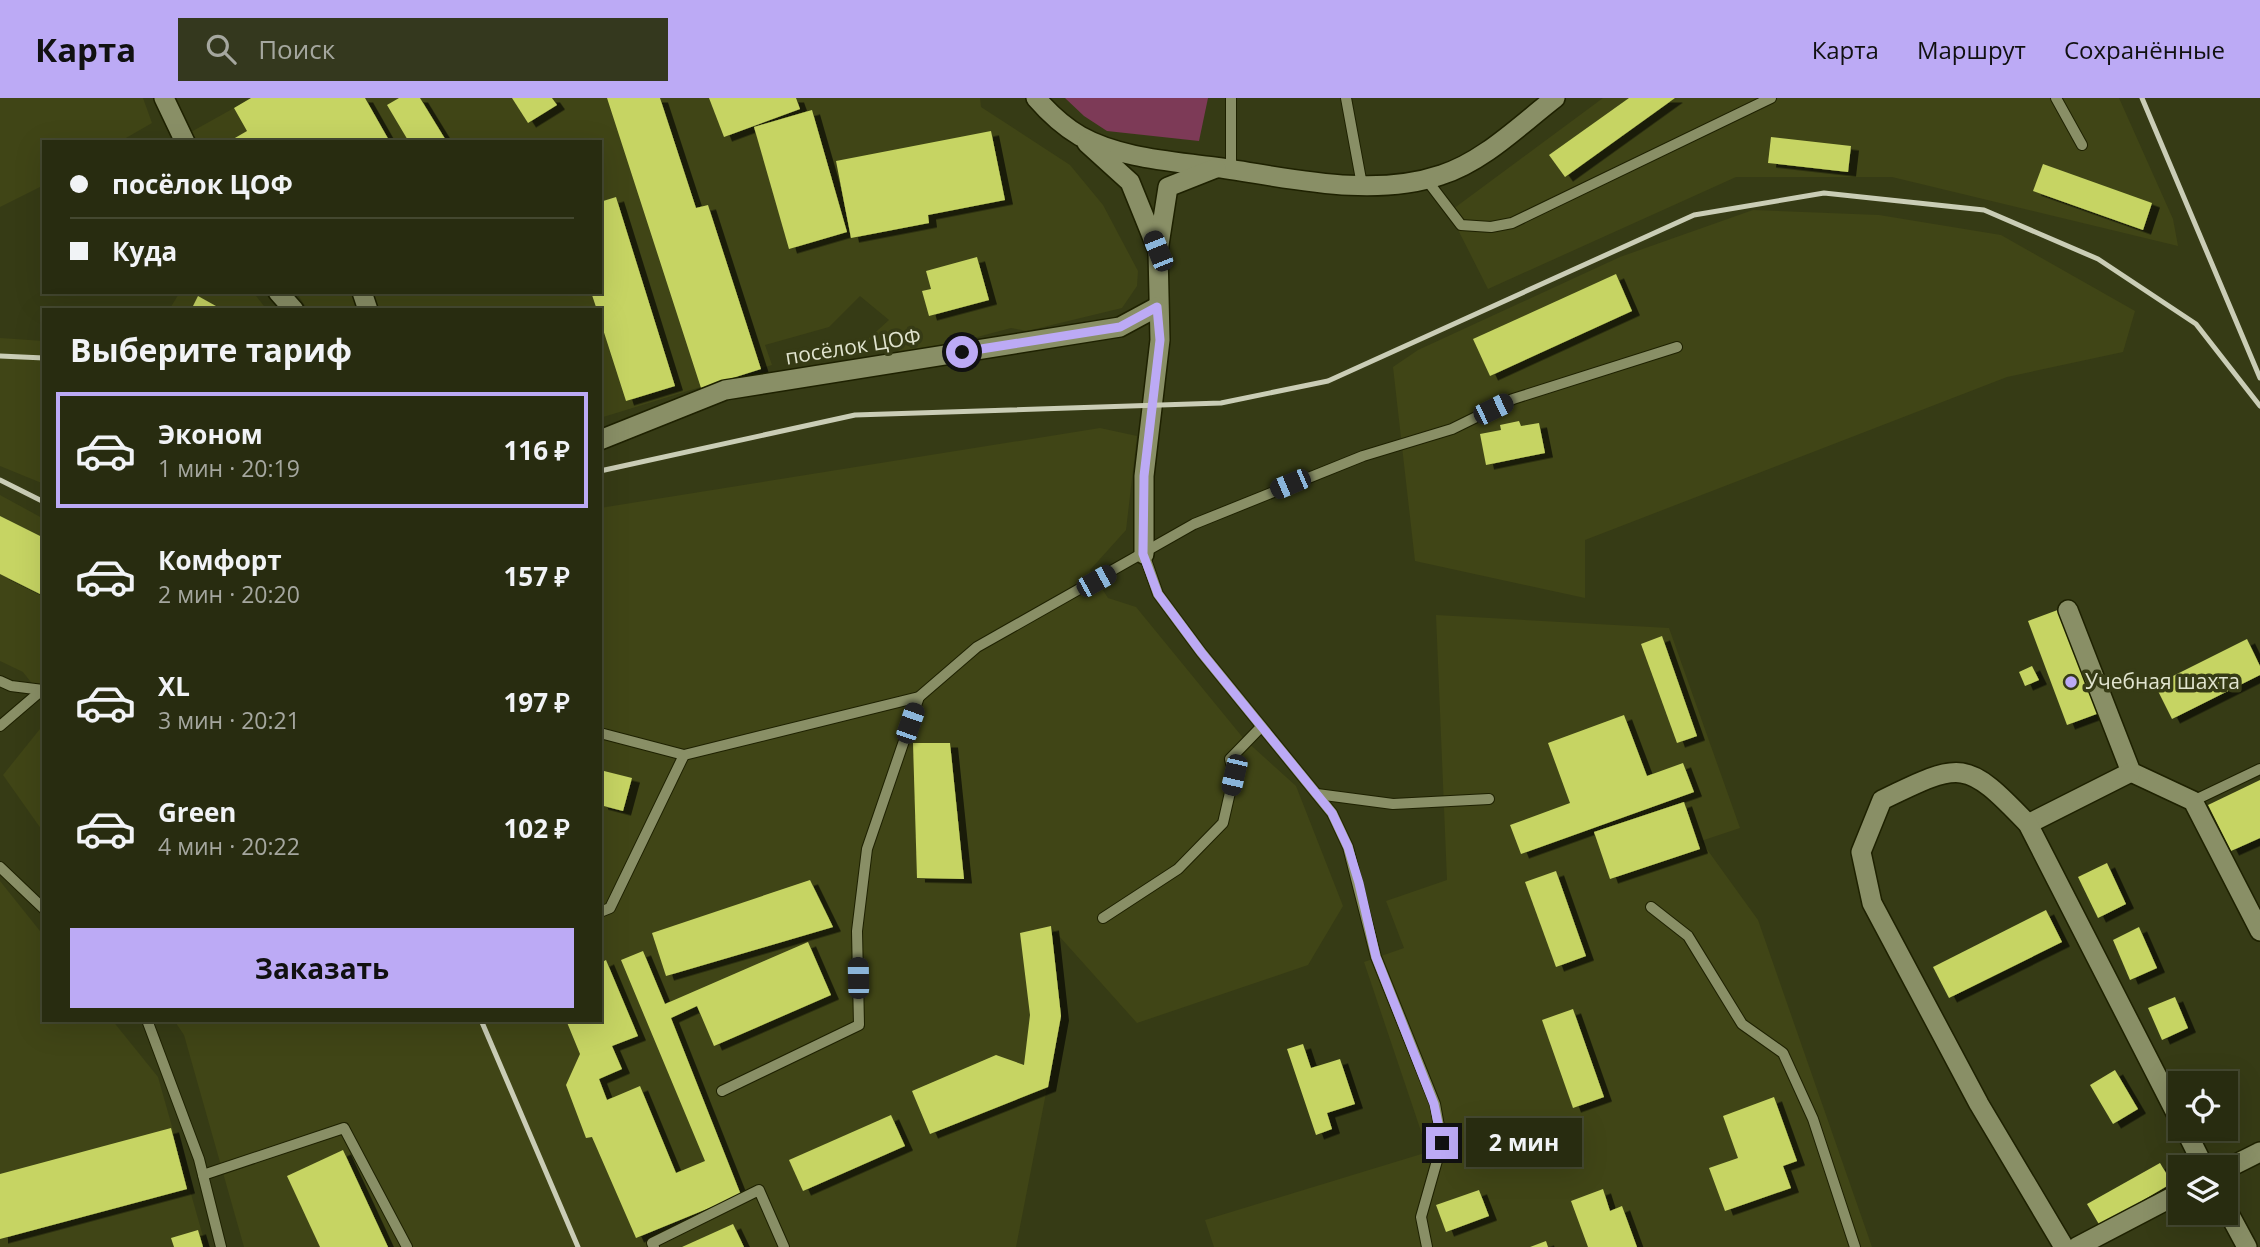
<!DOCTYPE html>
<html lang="ru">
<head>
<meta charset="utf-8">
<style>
  body { margin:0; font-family:"Open Sans",sans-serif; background:#34381e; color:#f1f3f6; height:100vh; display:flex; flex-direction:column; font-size:26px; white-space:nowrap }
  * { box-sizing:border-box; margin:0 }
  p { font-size:23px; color:#a5a79f }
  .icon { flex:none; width:38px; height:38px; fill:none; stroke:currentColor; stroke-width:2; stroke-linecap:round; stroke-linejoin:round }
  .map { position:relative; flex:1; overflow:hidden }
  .drawer { position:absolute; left:42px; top:210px; width:560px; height:714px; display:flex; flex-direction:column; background:#282c10; border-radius:0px; box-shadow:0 7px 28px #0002,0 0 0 2px #444830 }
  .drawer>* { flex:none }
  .top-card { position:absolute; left:42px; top:42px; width:560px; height:154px; border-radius:0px; box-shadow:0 7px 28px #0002,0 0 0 2px #444830; display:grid; align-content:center; height:154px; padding:0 28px; background:#282c10 }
  .fabs { position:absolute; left:2168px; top:973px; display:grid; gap:14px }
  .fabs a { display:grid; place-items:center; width:70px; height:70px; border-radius:0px; background:#282c10; box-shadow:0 7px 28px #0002,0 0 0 2px #444830; font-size:35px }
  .end { position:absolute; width:32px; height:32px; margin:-16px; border:9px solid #bcaaf5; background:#111; box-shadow:0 0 0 4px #111 }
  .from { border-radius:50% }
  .bubble { position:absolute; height:49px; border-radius:0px; background:#282c10; box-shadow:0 7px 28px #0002,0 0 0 2px #444830; font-size:23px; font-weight:700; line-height:49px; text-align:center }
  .car { position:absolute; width:21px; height:42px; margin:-21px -10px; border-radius:9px; box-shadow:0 0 5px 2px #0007; background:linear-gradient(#222 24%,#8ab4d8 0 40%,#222 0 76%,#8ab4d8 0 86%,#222 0) }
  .top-card b { display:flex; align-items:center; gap:24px; height:66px; font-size:26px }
  .top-card b+b { border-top:2px solid #444830 }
  .top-card i { width:18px; height:18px; background:#f1f3f6 }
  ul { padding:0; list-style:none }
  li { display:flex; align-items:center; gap:21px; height:116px; margin:0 14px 10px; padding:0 14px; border:4px solid transparent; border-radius:0px }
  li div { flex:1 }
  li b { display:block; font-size:26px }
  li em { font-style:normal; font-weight:700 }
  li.on { border-color:#bcaaf5 }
  li>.icon { width:63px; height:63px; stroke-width:1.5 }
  h2 { padding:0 28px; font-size:32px; line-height:84px }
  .button { display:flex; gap:14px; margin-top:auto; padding:14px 28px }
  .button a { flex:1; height:80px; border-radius:0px; background:#bcaaf5; color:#111; font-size:28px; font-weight:700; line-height:80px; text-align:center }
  header { display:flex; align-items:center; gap:42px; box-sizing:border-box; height:98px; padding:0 35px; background:#bcaaf5; color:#111 }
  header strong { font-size:33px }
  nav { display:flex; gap:38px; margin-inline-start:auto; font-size:24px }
  .search { width:490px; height:63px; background:#34381e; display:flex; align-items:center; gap:18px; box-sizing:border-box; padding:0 24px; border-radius:0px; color:#a5a79f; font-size:26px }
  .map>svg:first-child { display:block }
</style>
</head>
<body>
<header>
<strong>Карта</strong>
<div class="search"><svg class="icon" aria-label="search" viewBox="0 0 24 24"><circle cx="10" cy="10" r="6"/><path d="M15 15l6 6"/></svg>Поиск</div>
<nav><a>Карта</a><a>Маршрут</a><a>Сохранённые</a></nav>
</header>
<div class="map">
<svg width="2260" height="1149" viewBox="0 0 2260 1149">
  <defs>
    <filter id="shadow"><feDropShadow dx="8" dy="4.5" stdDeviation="0" flood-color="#0009"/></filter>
  </defs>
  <rect width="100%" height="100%" fill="#363b15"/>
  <g fill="#404516">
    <path d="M 0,0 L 143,0 L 152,25 L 119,44 L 44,44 L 44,87 L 0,109 Z"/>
    <path d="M 252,0 L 980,0 L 981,9 L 1070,67 L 1103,107 L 1138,173 L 1137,188 L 1122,210 L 1027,233 L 1011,230 L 910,257 L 868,241 L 889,222 L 860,198 L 829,229 L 765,247 L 772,267 L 600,320 L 600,212 L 308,212 L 296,194 L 600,194 L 600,44 L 198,44 L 191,34 Z"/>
    <path d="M 1603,0 L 2119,0 L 2173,121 L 2178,148 L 1892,79 L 1736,79 L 1488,191 L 1449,114 Z"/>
    <path d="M 1753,112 L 1879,117 L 2001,137 L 2135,213 L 2123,254 L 2007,279 L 1585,442 L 1585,500 L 1415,463 L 1393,269 L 1418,252 L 1620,159 Z"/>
    <path d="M 180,194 L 253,194 L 267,212 L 169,212 Z"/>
    <path d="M 0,240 L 44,243 L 44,386 L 0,368 Z"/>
    <path d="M 1100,330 L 1137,338 L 1126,432 L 1090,472 L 1108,500 L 1136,509 L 1244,641 L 1296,688 L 1343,808 L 1308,867 L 1137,925 L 1051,829 L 1061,918 L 1016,1149 L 244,1149 L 184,937 L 174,922 L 600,922 L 600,410 Z"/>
    <path d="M 0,397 L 44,421 L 44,601 L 23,574 L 0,563 Z"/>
    <path d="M 1436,517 L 1669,530 L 1740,730 L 1701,743 L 1758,822 L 1872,1149 L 1214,1149 L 1205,1122 L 1428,1054 L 1364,864 L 1404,850 L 1386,803 L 1447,782 Z"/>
    <path d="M 44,626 L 44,735 L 3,677 Z"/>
    <path d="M 0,783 L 44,838 L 44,922 L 112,922 L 158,979 L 206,1149 L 0,1149 Z"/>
  </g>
  <path fill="#7d3a57" d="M 1065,0 L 1208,0 L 1199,43 L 1107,33 L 1084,18 Z"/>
  <g fill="#c6d464" filter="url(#shadow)">
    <path d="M 251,0 L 365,0 L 390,44 L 228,44 L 247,33 L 234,10 Z"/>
    <path d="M 399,0 L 420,0 L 447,44 L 409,44 L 387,7 Z"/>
    <path d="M 512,0 L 552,0 L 557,7 L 528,25 Z"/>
    <path d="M 607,0 L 660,0 L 696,110 L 708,107 L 761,271 L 701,290 Z"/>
    <path d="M 709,0 L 796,0 L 800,11 L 724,39 Z"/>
    <path d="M 1629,0 L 1675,0 L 1565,79 L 1549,57 Z"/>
    <path d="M 812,12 L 847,134 L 789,151 L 754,29 Z"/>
    <path d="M 991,33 L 1005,102 L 928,117 L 929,125 L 851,140 L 836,63 Z"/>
    <path d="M 1771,39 L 1851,48 L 1848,74 L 1768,65 Z"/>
    <path d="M 2043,66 L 2152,105 L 2143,132 L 2033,93 Z"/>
    <path d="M 616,99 L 675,288 L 626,303 L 600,222 L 600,212 L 597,212 L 591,194 L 600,194 L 600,104 Z"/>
    <path d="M 977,159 L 989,202 L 929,218 L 922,193 L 931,191 L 926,173 Z"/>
    <path d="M 1616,176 L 1632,213 L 1490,278 L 1473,241 Z"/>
    <path d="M 198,198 L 223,212 L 191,212 Z"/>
    <path d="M 1519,323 L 1521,328 L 1539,325 L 1545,355 L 1486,367 L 1480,336 L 1501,332 L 1500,327 Z"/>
    <path d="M 0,418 L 44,440 L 44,498 L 0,476 Z"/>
    <path d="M 2063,510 L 2102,614 L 2067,627 L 2028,523 Z"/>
    <path d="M 1662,538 L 1697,638 L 1677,645 L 1641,546 Z"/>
    <path d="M 2247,541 L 2260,568 L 2260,577 L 2172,621 L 2155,587 Z"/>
    <path d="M 2032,568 L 2039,582 L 2025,588 L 2019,574 Z"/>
    <path d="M 1624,617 L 1647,678 L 1683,665 L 1694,694 L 1521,756 L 1510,727 L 1570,705 L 1548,645 Z"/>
    <path d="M 913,645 L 950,645 L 964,781 L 917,780 Z"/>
    <path d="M 600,672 L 632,680 L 623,713 L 600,707 Z"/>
    <path d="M 2260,682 L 2260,740 L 2231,753 L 2208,707 Z"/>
    <path d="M 1684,704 L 1700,751 L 1610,781 L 1594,734 Z"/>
    <path d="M 2107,765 L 2126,806 L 2098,820 L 2078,779 Z"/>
    <path d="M 1556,773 L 1586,858 L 1556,869 L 1525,784 Z"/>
    <path d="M 810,782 L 833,829 L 666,878 L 652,835 Z"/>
    <path d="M 2046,812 L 2062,844 L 1949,900 L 1933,869 Z"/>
    <path d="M 1051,828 L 1061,918 L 1048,989 L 930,1036 L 912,993 L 996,957 L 1024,967 L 1030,917 L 1020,835 Z"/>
    <path d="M 2139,829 L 2157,870 L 2130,882 L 2113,842 Z"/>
    <path d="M 808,844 L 831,897 L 714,948 L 697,908 L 671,920 L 741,1097 L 636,1140 L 592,1039 L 586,1040 L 566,987 L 580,956 L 566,922 L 600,922 L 600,865 L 606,862 L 638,938 L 612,948 L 622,971 L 599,981 L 607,1002 L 640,988 L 676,1075 L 705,1063 L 621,862 L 643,853 L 665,906 Z"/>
    <path d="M 2175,899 L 2188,930 L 2162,942 L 2148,910 Z"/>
    <path d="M 1573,911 L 1604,999 L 1573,1010 L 1542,922 Z"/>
    <path d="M 1303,946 L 1311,970 L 1340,961 L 1355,1006 L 1327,1015 L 1332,1031 L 1316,1037 L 1287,951 Z"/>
    <path d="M 2115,972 L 2138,1011 L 2113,1026 L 2090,987 Z"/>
    <path d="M 1774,999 L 1797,1063 L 1783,1068 L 1791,1090 L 1725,1113 L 1709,1070 L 1738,1060 L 1723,1018 Z"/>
    <path d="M 891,1017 L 905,1048 L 803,1093 L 789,1062 Z"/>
    <path d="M 171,1030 L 187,1091 L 0,1141 L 0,1076 Z"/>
    <path d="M 343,1052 L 388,1149 L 320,1149 L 287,1078 Z"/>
    <path d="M 2160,1065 L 2172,1085 L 2100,1128 L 2087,1106 Z"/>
    <path d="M 1603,1091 L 1610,1113 L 1622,1108 L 1637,1149 L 1588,1149 L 1571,1103 Z"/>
    <path d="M 1479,1092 L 1489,1118 L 1446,1134 L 1436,1107 Z"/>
    <path d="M 733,1126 L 744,1149 L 682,1149 Z"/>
    <path d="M 198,1132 L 203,1149 L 174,1149 L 171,1140 Z"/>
    <path d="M 1546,1143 L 1548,1149 L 1530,1149 Z"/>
  </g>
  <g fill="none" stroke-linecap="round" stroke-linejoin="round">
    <defs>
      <g id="service">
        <path d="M 1346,0 L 1362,87"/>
        <path d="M 2056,0 L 2082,47"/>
        <path d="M 1231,71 L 1231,0"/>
        <path d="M 1426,81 L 1461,127 L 1491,129 L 1512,125 L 1771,0"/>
        <path d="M 1144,456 L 1158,496 L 1201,554 L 1332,715 L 1348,749 L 1376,859 L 1435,1006 L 1442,1045 L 1421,1119 L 1427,1149"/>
        <path d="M 0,583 L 11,588 L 43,592"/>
        <path d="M 0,628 L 42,592"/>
        <path d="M 600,635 L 684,657 L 919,599 L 977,549 L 1194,426 L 1363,358 L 1452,331 L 1513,301 L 1677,249"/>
        <path d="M 1317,696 L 1393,706 L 1489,701"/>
        <path d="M 2193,703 L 2260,671"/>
        <path d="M 0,769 L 44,811"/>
        <path d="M 1651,809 L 1688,838 L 1742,926 L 1783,955 L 1813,1021 L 1855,1149"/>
        <path d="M 600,814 L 610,810 L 684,657"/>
        <path d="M 1103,820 L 1178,771 L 1223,725 L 1234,677 L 1230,661 L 1261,629"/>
        <path d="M 147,922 L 199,1061 L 221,1149"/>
        <path d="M 722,993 L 859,927 L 857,833 L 867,751 L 919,599"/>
        <path d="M 203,1077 L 344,1030 L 407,1149"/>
        <path d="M 654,1149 L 652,1145 L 759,1092 L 784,1149"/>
      </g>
      <g id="minor">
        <path d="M 164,0 L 185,44"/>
        <path d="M 1036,0 C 1049,15 1063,28 1080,38 C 1119,60 1171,63 1214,69 C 1286,79 1370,101 1441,77 C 1483,64 1520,27 1555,0"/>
        <path d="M 1087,45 L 1130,84 L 1158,153 L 1160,242 L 1144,378 L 1144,456"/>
        <path d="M 1158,153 L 1168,89 L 1216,70"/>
        <path d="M 278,194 L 294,212"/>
        <path d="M 362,194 L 368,212"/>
        <path d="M 600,342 L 725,292 L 1120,229 L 1157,209"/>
        <path d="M 2068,512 L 2131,674 L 2193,703 L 2260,833"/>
        <path d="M 2028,726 L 2131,674"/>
        <path d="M 2185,1031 L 2204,1069"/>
        <path d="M 2226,1071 L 2260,1054"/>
        <path d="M 2226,1110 L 2247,1149"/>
        <path d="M 2064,1149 L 1979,1006 L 1872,805 L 1861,754 L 1882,702 C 1962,663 1966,661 2028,726 L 2180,1023"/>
        <path d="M 2077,1149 L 2180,1095"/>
      </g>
    </defs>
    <use href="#service" stroke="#1e2100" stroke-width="12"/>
    <use href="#minor" stroke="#1e2100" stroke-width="22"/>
    <use href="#service" stroke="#898f66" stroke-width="10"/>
    <use href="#minor" stroke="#898f66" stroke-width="19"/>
    <g stroke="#cacdb6" stroke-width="5">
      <path d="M 2142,0 L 2260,280"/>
      <path d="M 0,258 L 44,260"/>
      <path d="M 600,373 L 855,317 L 1221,305 L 1328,283 L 1694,117 L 1824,95 L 1984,112 L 2098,161 L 2196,226 L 2260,308"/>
      <path d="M 0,382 L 44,404"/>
      <path d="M 481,922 L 578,1149"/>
    </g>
  </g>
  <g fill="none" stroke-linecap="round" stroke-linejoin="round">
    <path stroke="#bcaaf5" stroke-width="9" d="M 962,254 L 1120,229 L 1157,209 L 1160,242 L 1144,378 L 1143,456 L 1158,496 L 1201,554 L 1332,715 L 1348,749 L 1359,785 L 1376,859 L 1434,1006 L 1442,1045"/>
  </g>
  <circle fill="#bcaaf5" stroke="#363b15" stroke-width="2.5" cx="2071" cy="584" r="7"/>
  <g text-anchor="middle" stroke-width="7" stroke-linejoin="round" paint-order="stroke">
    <g font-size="21" fill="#e1e4cf" stroke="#363b15">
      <text transform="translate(853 249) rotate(-9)" y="7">посёлок ЦОФ</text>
    </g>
    <g font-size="21" fill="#e1e4cf" stroke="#363b15" text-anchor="start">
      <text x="2085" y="591">Учебная шахта</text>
    </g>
  </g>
</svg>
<div class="fabs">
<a><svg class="icon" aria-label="locate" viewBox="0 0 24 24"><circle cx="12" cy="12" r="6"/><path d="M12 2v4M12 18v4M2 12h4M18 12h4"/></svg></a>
<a><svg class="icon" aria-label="layers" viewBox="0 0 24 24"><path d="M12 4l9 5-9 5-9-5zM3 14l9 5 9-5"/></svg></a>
</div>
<i class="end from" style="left:962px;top:254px"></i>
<i class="end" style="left:1442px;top:1045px"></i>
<div class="bubble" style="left:1466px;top:1020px;width:116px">2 мин</div>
<i class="car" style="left:1158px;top:153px;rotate:338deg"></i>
<i class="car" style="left:1493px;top:311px;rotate:64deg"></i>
<i class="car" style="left:1290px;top:386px;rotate:247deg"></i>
<i class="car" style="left:1096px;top:483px;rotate:61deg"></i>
<i class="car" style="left:910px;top:625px;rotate:19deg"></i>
<i class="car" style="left:1234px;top:677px;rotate:193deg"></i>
<i class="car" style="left:858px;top:880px;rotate:359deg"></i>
<div class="top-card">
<b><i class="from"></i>посёлок ЦОФ</b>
<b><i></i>Куда</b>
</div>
<section class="drawer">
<h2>Выберите тариф</h2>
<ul>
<li class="on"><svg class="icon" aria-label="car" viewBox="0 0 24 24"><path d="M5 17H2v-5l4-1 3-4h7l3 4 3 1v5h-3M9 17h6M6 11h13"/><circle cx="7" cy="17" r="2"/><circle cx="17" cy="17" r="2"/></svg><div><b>Эконом</b><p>1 мин · 20:19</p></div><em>116 ₽</em></li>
<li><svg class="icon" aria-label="car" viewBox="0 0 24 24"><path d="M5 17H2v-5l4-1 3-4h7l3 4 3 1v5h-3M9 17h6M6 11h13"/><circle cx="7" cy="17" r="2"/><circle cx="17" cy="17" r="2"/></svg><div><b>Комфорт</b><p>2 мин · 20:20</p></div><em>157 ₽</em></li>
<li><svg class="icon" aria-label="car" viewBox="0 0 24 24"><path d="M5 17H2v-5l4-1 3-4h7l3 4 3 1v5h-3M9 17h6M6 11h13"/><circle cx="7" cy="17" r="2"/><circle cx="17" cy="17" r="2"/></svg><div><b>XL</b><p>3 мин · 20:21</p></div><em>197 ₽</em></li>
<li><svg class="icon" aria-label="car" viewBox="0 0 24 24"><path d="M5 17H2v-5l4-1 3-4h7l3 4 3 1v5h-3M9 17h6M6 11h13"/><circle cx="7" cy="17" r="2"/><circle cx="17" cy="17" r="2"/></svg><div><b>Green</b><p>4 мин · 20:22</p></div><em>102 ₽</em></li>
</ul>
<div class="button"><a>Заказать</a></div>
</section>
</div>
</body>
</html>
